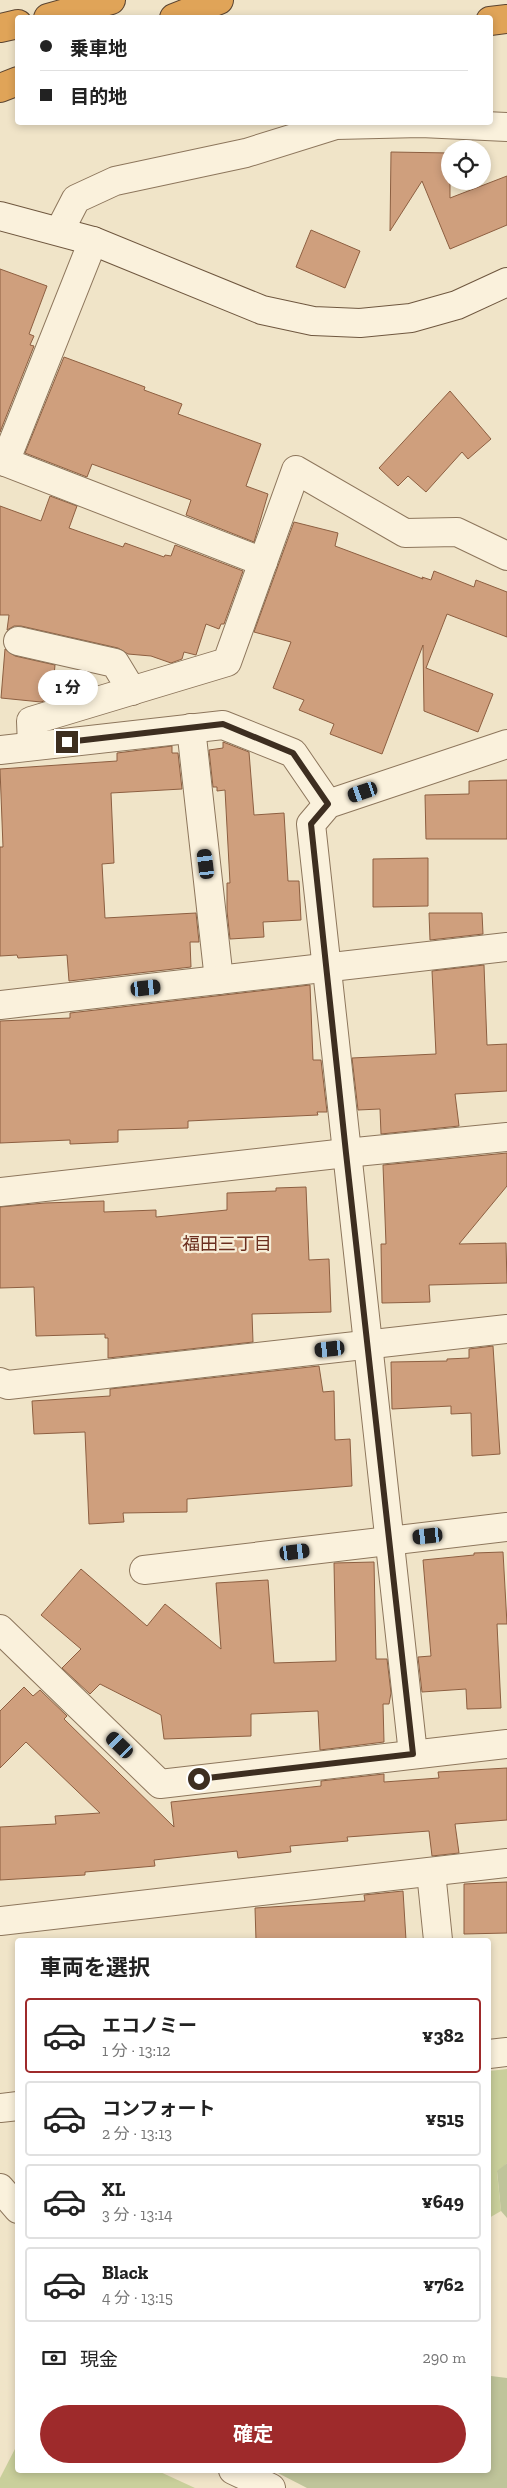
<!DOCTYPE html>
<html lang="ja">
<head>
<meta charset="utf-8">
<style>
  body { margin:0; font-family:"Zilla Slab","Noto Sans JP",serif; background:#f6f6f6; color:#222; height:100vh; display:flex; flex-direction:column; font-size:19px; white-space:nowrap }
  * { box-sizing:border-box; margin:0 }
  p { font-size:16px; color:#767676 }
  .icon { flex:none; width:28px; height:28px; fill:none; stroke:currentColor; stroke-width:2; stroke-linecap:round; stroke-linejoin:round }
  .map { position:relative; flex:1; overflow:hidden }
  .sheet { position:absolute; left:15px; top:1938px; width:476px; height:535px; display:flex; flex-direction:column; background:#fff; border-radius:5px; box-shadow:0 2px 8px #0003 }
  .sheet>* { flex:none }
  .guide { position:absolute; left:15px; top:15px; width:478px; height:110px; border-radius:5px; box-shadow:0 2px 8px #0003; display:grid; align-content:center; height:110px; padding:0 25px; background:#fff }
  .buttons { position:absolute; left:441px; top:140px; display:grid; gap:10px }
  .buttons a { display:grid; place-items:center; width:50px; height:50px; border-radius:50%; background:#fff; box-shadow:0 2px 8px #0003; font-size:25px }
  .end { position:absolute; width:22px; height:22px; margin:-11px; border:6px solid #3d2e20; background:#fff; box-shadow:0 0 0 2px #fff }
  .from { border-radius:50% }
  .bubble { position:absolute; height:35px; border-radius:18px; background:#fff; box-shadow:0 2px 8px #0003; font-size:16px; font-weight:700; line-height:35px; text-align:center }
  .car { position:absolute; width:15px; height:30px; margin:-15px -8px; border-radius:6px; box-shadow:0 0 4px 1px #0007; background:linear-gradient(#222 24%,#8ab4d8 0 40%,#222 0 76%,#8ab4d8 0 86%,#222 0) }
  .guide b { display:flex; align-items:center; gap:18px; height:48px; font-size:19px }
  .guide b+b { border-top:1px solid #e0e0e0 }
  .guide i { width:12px; height:12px; background:#222 }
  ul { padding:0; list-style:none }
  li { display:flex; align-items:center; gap:15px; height:75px; margin:0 10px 8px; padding:0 15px; border:2px solid #e0e0e0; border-radius:5px }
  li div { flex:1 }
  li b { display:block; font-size:19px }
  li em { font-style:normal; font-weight:700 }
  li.on { border-color:#9e2a2b }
  li>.icon { width:45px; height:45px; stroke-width:1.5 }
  h2 { padding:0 25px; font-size:22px; line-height:60px }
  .pay { display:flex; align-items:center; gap:12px; height:55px; padding:0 25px; font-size:19px }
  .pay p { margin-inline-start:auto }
  .cta { display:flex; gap:10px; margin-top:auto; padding:10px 25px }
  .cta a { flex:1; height:58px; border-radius:30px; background:#9e2a2b; color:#fff; font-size:20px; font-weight:700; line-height:58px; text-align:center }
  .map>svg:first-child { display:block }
</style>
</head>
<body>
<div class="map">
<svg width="507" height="2488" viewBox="0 0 507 2488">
  <rect width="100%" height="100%" fill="#f0e4c8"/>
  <g fill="#c9cf9b">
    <path d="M 507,2069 L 507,2163 L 497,2172 L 501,2211 L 489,2218 L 489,2071 Z"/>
    <path d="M 17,2445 L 18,2470 L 156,2470 L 195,2488 L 0,2488 L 0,2478 Z"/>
  </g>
  <g fill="#bfc49a">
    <path d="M 507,2163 L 507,2218 L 501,2211 L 497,2171 Z"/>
    <path d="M 489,2373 L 491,2376 L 507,2378 L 507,2488 L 307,2488 L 272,2470 L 489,2470 Z"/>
  </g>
  <g fill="#cf9f7d" stroke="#8d5f41">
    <path d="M 391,152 L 450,153 L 450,198 L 507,176 L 507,225 L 450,249 L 422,181 L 390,231 Z"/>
    <path d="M 311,230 L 360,251 L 345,288 L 296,267 Z"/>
    <path d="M 0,269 L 47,286 L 29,334 L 34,336 L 30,345 L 34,346 L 0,432 Z"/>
    <path d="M 64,357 L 145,387 L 144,390 L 182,404 L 178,414 L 261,444 L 246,486 L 268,494 L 254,542 L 186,515 L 191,500 L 92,464 L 87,477 L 25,453 Z"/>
    <path d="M 450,391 L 491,439 L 468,459 L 462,452 L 426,492 L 408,476 L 398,486 L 379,468 Z"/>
    <path d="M 50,496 L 77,506 L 69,528 L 123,547 L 125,543 L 164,557 L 165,555 L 171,556 L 175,545 L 243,571 L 224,624 L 221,624 L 219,629 L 206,624 L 196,655 L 184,652 L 182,659 L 171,663 L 151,656 L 128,654 L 118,648 L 21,626 L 14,626 L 7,630 L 9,615 L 0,615 L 0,506 L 41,521 Z"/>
    <path d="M 294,522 L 338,533 L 335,546 L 423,579 L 422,577 L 431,580 L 434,571 L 474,587 L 476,580 L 507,592 L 507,637 L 447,614 L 426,668 L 493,694 L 478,732 L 424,711 L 423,645 L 382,754 L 330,734 L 334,724 L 299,710 L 304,700 L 273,688 L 291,642 L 254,632 Z"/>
    <path d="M 5,649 L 15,656 L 55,665 L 52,698 L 41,702 L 1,698 Z"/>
    <path d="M 223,742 L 249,752 L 254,815 L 284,813 L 288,881 L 299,881 L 301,920 L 263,922 L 264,937 L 230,939 L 227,911 L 227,883 L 230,883 L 225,790 L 217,791 L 217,787 L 213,787 L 209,750 L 223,748 Z"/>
    <path d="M 172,746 L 172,753 L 178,753 L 182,789 L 111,793 L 114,863 L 102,864 L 105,918 L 196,913 L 199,942 L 190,942 L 191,967 L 69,981 L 67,955 L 18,958 L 17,955 L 0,956 L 0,847 L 3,847 L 0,769 L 117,761 L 117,753 Z"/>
    <path d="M 507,780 L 507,839 L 426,839 L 425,795 L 469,794 L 469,781 Z"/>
    <path d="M 428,858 L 428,906 L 373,907 L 373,859 Z"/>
    <path d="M 429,913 L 482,913 L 483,934 L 430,940 Z"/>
    <path d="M 484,965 L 487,1045 L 507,1044 L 507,1091 L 455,1094 L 459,1126 L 381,1134 L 380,1109 L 358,1110 L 352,1058 L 436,1054 L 432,971 Z"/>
    <path d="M 310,985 L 313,1060 L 321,1060 L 327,1112 L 317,1112 L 318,1115 L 188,1121 L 188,1128 L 118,1130 L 118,1142 L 70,1144 L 70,1140 L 0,1143 L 0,1021 L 70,1018 L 70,1013 Z"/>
    <path d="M 507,1153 L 507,1186 L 459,1244 L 506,1243 L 507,1283 L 429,1285 L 430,1302 L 382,1303 L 381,1244 L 386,1244 L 383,1165 Z"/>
    <path d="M 306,1187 L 309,1260 L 329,1259 L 331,1312 L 252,1314 L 253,1342 L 108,1358 L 108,1338 L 105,1338 L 105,1334 L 36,1336 L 34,1287 L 0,1288 L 0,1207 L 45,1203 L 104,1201 L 104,1212 L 156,1210 L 156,1217 L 227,1210 L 227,1193 L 276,1191 L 276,1188 Z"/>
    <path d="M 493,1346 L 500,1454 L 472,1456 L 471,1413 L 451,1414 L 451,1406 L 392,1409 L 391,1362 L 447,1361 L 447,1359 L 469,1358 L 469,1349 Z"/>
    <path d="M 319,1366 L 323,1392 L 334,1391 L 335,1440 L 350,1439 L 352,1486 L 187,1499 L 187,1512 L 123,1513 L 124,1522 L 89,1524 L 85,1432 L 34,1434 L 32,1401 L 110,1396 L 110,1389 Z"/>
    <path d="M 503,1552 L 507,1624 L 497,1624 L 501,1708 L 467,1709 L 466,1689 L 422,1692 L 418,1657 L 431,1656 L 423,1560 L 474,1555 L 474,1553 Z"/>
    <path d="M 374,1562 L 376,1659 L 387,1659 L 391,1693 L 389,1704 L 383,1704 L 384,1742 L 320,1750 L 318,1711 L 251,1714 L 251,1736 L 164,1739 L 161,1715 L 100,1684 L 90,1694 L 62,1668 L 81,1649 L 41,1615 L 81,1569 L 147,1626 L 165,1604 L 221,1649 L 216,1583 L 268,1580 L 274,1663 L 336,1661 L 334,1563 Z"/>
    <path d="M 24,1687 L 33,1696 L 40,1690 L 67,1716 L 64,1719 L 174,1827 L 171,1802 L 321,1786 L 321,1781 L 384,1774 L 384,1782 L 439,1778 L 438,1772 L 507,1768 L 507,1820 L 455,1824 L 459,1853 L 432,1856 L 429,1831 L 347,1837 L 348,1841 L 290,1846 L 291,1852 L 238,1858 L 237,1851 L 154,1860 L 155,1866 L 85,1872 L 85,1875 L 0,1880 L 0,1827 L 56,1824 L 55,1816 L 100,1813 L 26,1742 L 0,1768 L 0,1711 Z"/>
    <path d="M 507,1882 L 507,1933 L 464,1934 L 464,1884 Z"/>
    <path d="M 403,1891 L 406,1940 L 256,1940 L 255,1908 L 365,1901 L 364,1895 Z"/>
  </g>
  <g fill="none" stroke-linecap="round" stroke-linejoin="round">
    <defs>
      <g id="street">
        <path d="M 60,230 L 76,199 L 115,181 L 246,153 L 336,125 L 421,123 L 507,127"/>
        <path d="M 0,460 L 263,562"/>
        <path d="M 5,462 L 93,241"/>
        <path d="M 18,641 L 115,663 L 132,691"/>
        <path d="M 191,728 L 219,980"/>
        <path d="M 32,746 L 31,721 L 227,662 L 296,470 L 405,533 L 457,532 L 507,556"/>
        <path d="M 0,750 L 223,725 L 293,753 L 328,804"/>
        <path d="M 0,1005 L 507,947"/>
        <path d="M 0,1192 L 346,1153 L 507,1137"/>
        <path d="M 0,1382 L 8,1385 L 507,1329"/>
        <path d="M 144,1570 L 507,1527"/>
        <path d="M 0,1629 L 160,1784 L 507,1744"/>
        <path d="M 413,1754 L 311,824 L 328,804 L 507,744"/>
        <path d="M 431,1872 L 438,1940"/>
        <path d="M 0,1921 L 507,1863"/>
        <path d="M 489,2054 L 507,2052"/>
        <path d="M 0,2108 L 18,2106"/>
        <path d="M 0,2188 L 18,2209"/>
        <path d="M 233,2470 L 271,2488"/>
      </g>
      <path id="secondary" d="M 0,216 L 93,241 L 262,310 L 313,321 L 360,323 L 411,318 L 457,305 L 507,282"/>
      <g id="highway">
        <path d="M 48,18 L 111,0"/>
        <path d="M 174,18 L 219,0"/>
        <path d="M 490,21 L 507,19"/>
        <path d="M 0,28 L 18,24"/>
        <path d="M 0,88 L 18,81"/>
      </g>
    </defs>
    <use href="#street" stroke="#8d765c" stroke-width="30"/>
    <use href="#secondary" stroke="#6f573f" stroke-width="30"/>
    <use href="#highway" stroke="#5b4430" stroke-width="30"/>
    <use href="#street" stroke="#faf1dc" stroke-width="28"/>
    <use href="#secondary" stroke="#faf1dc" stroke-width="28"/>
    <use href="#highway" stroke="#e0a458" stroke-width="28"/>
  </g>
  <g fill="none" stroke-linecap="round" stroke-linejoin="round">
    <path stroke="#3d2e20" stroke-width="6" d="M 67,742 L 223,724 L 293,753 L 328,804 L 311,824 L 346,1153 L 413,1754 L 199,1779"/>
  </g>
  <g text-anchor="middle" stroke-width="4.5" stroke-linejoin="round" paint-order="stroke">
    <g font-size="18" fill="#6b2e1e" stroke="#f7eed8">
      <text x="227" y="1250">福田三丁目</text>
    </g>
  </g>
</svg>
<div class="buttons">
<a><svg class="icon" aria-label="locate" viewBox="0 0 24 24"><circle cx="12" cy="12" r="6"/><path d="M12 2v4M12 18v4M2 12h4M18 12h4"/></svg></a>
</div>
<i class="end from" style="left:199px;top:1779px"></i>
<i class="end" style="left:67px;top:742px"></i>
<div class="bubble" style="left:38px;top:670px;width:60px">1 分</div>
<i class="car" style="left:363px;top:792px;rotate:251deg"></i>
<i class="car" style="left:206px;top:864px;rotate:353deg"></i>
<i class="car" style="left:146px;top:988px;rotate:84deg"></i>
<i class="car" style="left:330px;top:1349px;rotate:264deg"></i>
<i class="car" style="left:428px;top:1536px;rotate:264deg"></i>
<i class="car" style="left:295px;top:1552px;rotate:83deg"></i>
<i class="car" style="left:120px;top:1745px;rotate:314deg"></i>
<div class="guide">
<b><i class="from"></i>乗車地</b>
<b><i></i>目的地</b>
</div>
<section class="sheet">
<h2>車両を選択</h2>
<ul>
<li class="on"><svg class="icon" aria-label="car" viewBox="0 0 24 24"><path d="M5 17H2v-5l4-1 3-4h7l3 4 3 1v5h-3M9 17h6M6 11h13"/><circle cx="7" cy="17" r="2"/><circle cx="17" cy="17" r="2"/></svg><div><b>エコノミー</b><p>1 分 · 13:12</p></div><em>¥382</em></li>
<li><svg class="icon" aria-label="car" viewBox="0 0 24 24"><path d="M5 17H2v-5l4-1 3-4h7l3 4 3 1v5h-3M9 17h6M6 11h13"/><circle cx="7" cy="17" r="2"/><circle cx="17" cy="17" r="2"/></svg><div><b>コンフォート</b><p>2 分 · 13:13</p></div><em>¥515</em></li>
<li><svg class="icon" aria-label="car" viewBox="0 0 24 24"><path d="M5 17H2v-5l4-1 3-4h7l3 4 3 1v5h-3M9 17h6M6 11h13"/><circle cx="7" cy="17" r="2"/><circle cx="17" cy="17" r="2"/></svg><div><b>XL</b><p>3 分 · 13:14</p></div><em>¥649</em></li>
<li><svg class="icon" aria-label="car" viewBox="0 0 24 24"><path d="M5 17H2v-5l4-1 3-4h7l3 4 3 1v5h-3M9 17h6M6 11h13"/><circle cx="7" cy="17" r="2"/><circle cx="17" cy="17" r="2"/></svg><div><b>Black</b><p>4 分 · 13:15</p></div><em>¥762</em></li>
</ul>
<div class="pay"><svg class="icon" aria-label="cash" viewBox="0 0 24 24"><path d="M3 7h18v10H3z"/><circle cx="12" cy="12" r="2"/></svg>現金<p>290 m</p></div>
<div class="cta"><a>確定</a></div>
</section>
</div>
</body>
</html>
